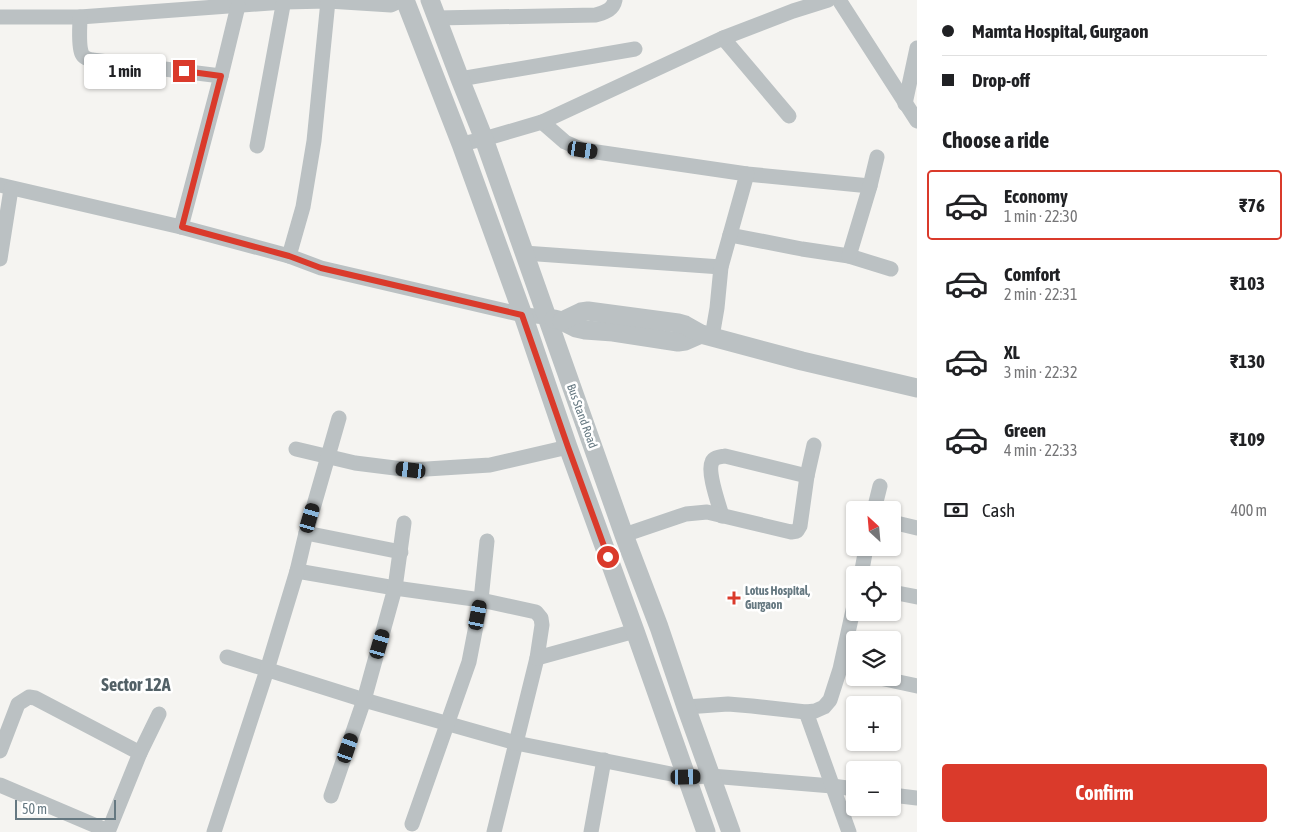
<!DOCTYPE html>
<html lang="en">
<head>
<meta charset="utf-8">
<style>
  body { margin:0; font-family:"Asap Condensed",sans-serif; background:#f6f6f6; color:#202124; height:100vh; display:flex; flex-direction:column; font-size:19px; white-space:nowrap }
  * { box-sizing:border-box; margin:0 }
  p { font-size:16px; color:#757577 }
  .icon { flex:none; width:28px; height:28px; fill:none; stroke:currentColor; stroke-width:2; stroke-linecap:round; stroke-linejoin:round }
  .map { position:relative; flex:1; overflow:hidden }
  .drawer { display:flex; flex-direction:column; background:#fff; width:375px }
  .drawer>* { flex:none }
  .banner { display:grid; align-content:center; height:110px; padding:0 25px; background:#fff }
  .needle { width:32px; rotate:334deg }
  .buttons { position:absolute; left:846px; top:501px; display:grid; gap:10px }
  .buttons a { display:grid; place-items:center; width:55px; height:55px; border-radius:5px; background:#fff; box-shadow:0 1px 4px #0004; font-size:25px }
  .scale { position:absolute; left:15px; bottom:12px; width:101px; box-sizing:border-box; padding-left:5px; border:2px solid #657881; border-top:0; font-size:14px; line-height:18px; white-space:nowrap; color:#657881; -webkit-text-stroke:4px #fff; paint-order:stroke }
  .end { position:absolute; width:22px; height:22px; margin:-11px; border:6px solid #da3a2b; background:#fff; box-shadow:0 0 0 2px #fff }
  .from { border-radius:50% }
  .bubble { position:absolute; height:35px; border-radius:5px; background:#fff; box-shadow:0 1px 4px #0004; font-size:16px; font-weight:700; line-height:35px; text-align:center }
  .car { position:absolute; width:15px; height:30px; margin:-15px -8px; border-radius:6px; box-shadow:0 0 4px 1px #0007; background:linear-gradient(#222 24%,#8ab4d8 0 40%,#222 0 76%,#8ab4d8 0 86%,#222 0) }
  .banner b { display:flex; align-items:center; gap:18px; height:48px; font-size:19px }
  .banner b+b { border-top:1px solid #e0e0e0 }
  .banner i { width:12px; height:12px; background:#202124 }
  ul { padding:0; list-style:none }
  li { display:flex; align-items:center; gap:15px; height:70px; margin:0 10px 8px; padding:0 15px; border:2px solid transparent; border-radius:5px }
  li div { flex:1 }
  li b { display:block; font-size:19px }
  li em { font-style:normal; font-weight:700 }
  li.current { border-color:#da3a2b }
  li>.icon { width:45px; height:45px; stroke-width:1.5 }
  h2 { padding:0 25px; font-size:22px; line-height:60px }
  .pay { display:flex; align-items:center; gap:12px; height:55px; padding:0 25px; font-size:19px }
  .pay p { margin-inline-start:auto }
  .primary-button { display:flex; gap:10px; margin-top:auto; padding:10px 25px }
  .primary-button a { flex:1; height:58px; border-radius:5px; background:#da3a2b; color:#fff; font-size:20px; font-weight:700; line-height:58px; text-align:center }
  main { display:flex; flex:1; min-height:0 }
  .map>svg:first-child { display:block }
</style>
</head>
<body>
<main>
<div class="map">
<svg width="917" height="832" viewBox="0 0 917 832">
  <rect width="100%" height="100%" fill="#f5f4f1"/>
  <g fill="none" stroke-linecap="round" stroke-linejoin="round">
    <g stroke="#bbc1c3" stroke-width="15">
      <path d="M 839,0 L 917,121"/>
      <path d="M 0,17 L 80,17 L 284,2 L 328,1 L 391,5 L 402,0"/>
      <path d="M 80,17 C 80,26 78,46 82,54 C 84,58 88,59 92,60 L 221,76"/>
      <path d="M 437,18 L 596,15 C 605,12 613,10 615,0"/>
      <path d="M 723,38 L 789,116"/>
      <path d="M 460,79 L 635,49"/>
      <path d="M 905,104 L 917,48"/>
      <path d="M 542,122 L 565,142 L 583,150 L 747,174 L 870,186"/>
      <path d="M 461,144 L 484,139 L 542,122 L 723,38 L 793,11 L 828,0"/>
      <path d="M 257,146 L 284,0"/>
      <path d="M 0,185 L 181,227 L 289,256 L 321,268 L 523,315 L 547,317"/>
      <path d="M 181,227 L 221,76 L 238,6"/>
      <path d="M 730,235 L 802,249 L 849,256 L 891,269"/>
      <path d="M 524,253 L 721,267"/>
      <path d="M 289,256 L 303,207 L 314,141 L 328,1"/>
      <path d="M 849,256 L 870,186 L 877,157"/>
      <path d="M 0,259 L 11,189"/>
      <path d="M 712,337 L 717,308 L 721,267 L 747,174"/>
      <path d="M 296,449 L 355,463 L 411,470 L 490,465 L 568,447"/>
      <path d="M 874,510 L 880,486"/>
      <path d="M 722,516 C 719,505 707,472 712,462 C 714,457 720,457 725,456 L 807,476"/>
      <path d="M 892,522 L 917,528"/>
      <path d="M 306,533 L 401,552"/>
      <path d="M 624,535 L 686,514 L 707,512 L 791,532 L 797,531 L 800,526 L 807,476 L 814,445"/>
      <path d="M 297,571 L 395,588 L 481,600 L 536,612 L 541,618 L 542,625 L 537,658 L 494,832"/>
      <path d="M 861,575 L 866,548"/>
      <path d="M 892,592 L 917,597"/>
      <path d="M 227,657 L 364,700 L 516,743 L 686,777 L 711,776 L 832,786 L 855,789"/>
      <path d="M 537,658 L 635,631"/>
      <path d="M 880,678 L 917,686"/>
      <path d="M 686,707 L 728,704 L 752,706 L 806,712 L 815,711 L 824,707 L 830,700 L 840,669 L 855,601"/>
      <path d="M 806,712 L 849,832"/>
      <path d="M 0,751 L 18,704 L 29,697 L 35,698 L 140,753"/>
      <path d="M 0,785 L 108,831"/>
      <path d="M 892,795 L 917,798"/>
      <path d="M 331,796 L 364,700 L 395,588 L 404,523"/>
      <path d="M 412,824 L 469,662 L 481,600 L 487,541"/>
      <path d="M 108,832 L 140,753 L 159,714"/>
      <path d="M 214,832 L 267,670 L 297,571 L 306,533 L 339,418"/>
      <path d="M 591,832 L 604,760"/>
    </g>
    <g stroke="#bbc1c3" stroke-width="19">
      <path d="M 405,0 L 461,144 L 523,315 L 568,447 L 635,631 L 706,832"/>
      <path d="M 430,0 L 460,79 L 484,139 L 624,535 L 659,627 L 686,707 L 731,832"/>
      <path d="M 554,319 L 562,321 L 576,328 L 585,330 L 613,332 L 678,342 L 685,341 L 701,334"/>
      <path d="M 562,321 L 581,312 L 588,311 L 678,323 L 685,325 L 701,334 L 802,361 L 917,388"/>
    </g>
  </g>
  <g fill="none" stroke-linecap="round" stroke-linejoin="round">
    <path stroke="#da3a2b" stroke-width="6" d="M 184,71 L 221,76 L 182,227 L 289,256 L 321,268 L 522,315 L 568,447 L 608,557"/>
  </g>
  <path fill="#da3a2b" stroke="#fff" stroke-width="2" d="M731.5 590.5h5v5h5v5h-5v5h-5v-5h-5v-5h5z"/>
  <g text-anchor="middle" stroke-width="5" stroke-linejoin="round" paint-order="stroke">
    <g font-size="12" fill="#657881" stroke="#fff">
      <text transform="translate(582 416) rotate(70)" y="4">Bus Stand Road</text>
    </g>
    <g font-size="12" font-weight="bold" fill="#657881" stroke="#fff" text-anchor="start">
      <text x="745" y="595">Lotus Hospital,<tspan x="745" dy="14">Gurgaon</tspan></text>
    </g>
    <g font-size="18" font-weight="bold" fill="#526066" stroke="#fff">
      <text x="136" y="691">Sector 12A</text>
    </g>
  </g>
</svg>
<div class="buttons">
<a><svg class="needle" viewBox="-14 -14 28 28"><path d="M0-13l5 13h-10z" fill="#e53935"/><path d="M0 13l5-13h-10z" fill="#757577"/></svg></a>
<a><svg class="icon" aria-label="locate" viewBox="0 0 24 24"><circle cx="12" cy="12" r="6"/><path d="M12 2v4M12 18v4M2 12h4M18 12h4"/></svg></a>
<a><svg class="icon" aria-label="layers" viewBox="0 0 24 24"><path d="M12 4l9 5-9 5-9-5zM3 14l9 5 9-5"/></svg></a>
<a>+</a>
<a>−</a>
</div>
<div class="scale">50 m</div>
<i class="end from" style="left:608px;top:557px"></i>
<i class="end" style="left:184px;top:71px"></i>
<div class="bubble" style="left:84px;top:54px;width:82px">1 min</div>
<i class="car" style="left:583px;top:150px;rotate:99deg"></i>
<i class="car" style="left:411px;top:470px;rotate:277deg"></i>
<i class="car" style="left:310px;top:518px;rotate:16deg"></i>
<i class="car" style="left:478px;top:615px;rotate:11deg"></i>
<i class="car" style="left:380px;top:644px;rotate:16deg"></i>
<i class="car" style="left:348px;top:748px;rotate:19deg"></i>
<i class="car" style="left:686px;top:777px;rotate:89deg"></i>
</div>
<section class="drawer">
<div class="banner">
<b><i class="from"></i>Mamta Hospital, Gurgaon</b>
<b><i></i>Drop-off</b>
</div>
<h2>Choose a ride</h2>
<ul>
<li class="current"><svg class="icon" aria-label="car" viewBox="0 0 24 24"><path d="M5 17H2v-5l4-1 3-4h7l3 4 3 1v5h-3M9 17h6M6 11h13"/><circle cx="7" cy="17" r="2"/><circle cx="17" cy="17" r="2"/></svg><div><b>Economy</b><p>1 min · 22:30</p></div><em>₹76</em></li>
<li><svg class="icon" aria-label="car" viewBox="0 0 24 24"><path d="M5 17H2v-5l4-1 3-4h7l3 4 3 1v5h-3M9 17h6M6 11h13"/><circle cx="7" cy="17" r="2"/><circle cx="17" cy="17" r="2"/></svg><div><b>Comfort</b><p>2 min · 22:31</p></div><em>₹103</em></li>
<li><svg class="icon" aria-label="car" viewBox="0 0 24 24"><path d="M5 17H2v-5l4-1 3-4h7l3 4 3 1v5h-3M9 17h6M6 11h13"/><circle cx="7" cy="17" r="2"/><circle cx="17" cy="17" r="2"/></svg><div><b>XL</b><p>3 min · 22:32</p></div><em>₹130</em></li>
<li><svg class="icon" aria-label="car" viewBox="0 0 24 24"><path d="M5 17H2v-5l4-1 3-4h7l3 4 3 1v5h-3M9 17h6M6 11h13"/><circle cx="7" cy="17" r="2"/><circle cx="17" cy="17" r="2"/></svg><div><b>Green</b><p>4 min · 22:33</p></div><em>₹109</em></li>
</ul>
<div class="pay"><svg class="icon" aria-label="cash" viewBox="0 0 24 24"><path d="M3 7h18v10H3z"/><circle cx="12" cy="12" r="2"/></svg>Cash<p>400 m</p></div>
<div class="primary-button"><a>Confirm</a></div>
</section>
</main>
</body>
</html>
